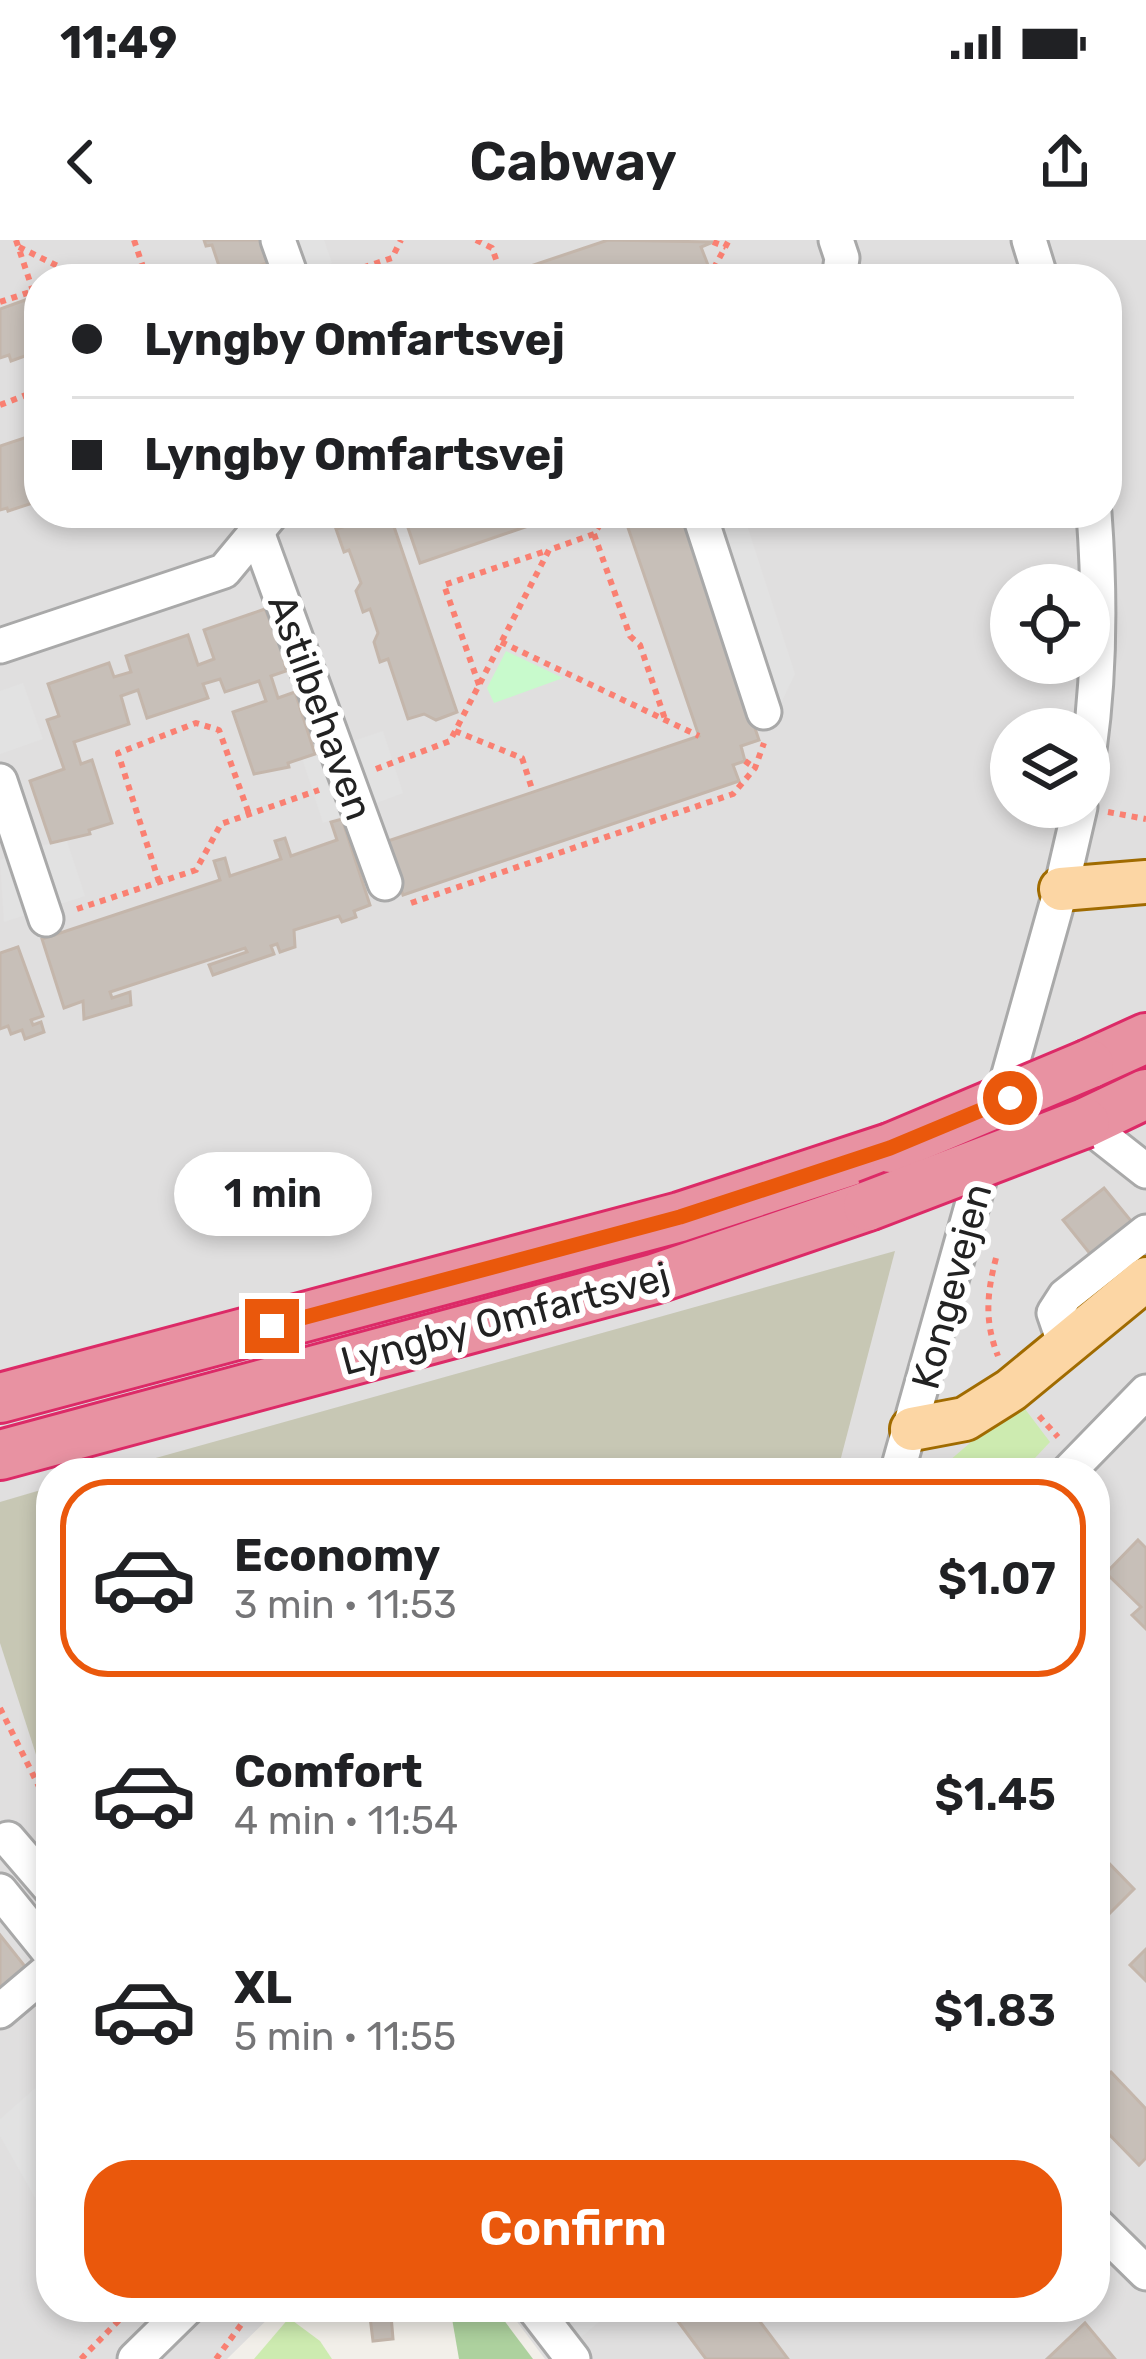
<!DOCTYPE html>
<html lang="en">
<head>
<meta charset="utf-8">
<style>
  body { margin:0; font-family:Rubik,sans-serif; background:#f6f6f6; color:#202124; height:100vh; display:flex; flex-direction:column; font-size:45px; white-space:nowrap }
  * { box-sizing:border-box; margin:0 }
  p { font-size:39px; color:#757577 }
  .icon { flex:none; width:66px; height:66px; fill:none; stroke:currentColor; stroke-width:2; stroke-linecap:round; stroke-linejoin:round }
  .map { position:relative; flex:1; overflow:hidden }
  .drawer { position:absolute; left:36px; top:1218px; width:1074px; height:864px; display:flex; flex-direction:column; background:#fff; border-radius:48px; box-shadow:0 6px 18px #0003 }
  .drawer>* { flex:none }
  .top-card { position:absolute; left:24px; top:24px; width:1098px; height:264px; border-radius:48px; box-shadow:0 6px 18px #0003; display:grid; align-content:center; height:264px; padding:0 48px; background:#fff }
  .controls { position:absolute; left:990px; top:324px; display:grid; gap:24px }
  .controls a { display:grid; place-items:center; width:120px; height:120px; border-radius:50%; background:#fff; box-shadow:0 6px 18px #0003; font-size:60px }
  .end { position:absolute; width:54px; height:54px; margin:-27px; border:15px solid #ea580c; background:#fff; box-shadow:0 0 0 6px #fff }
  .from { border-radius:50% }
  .bubble { position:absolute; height:84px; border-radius:42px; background:#fff; box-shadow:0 6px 18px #0003; font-size:39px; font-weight:600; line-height:84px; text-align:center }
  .top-card b { display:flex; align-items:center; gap:42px; height:114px; font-size:45px }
  .top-card b+b { border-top:3px solid #e0e0e0 }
  .top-card i { width:30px; height:30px; background:#202124 }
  ul { padding:21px 0 0; list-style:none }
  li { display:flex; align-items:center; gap:36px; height:198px; margin:0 24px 18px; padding:0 24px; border:6px solid transparent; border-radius:48px }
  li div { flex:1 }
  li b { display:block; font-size:45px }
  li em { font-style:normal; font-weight:600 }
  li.active { border-color:#ea580c }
  li>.icon { width:108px; height:108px; stroke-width:1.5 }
  .button { display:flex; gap:24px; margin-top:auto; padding:24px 48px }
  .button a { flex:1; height:138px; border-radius:48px; background:#ea580c; color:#fff; font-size:48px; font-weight:600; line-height:138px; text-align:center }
  .status { display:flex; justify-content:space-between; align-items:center; height:84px; padding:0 60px; background:#fff; direction:ltr }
  .status svg { height:33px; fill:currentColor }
  header { display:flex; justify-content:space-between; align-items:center; height:156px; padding:0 48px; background:#fff; font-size:54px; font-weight:600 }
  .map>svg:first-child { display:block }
</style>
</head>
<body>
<div class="status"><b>11:49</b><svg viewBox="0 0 49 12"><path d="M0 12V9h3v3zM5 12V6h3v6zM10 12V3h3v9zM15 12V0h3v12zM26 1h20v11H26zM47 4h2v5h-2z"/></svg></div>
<header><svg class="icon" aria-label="back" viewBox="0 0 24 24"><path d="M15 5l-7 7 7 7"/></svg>Cabway<svg class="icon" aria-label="share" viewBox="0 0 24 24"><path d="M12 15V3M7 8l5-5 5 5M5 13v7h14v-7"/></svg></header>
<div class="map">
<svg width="1146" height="2119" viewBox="0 0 1146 2119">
  <rect width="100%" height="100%" fill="#f2efe9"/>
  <path fill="#e0dfdf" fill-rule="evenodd" d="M 0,0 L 1146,0 L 1146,2119 L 545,2119 L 506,2067 L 1095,2067 L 1095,1233 L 51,1233 L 51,2067 L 280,2067 L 227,2119 L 0,2119 ZM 39,39 L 1107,39 L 1107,273 L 39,273 ZM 1011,345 L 1089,345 L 1089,423 L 1011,423 ZM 1011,489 L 1089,489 L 1089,567 L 1011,567 Z"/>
  <g fill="#c7c7b4">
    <path d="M 895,1011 L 837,1233 L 102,1233 Z"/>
    <path d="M 51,1247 L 51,1561 L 0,1403 L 0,1262 Z"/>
  </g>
  <g fill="#cdebb0">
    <path d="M 1019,1161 L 1050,1202 L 1021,1233 L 935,1233 Z"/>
    <path d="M 289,2078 L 320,2101 L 332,2119 L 254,2119 Z"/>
  </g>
  <path fill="#add19e" d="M 450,2067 L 494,2067 L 533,2119 L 459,2119 Z"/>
  <path fill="#c8facc" d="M 506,411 L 563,438 L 494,463 L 487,448 Z"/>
  <g fill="#e2e2e2">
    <path d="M 264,0 L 324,0 L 332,23 L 286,39 L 250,39 L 275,30 Z"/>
    <path d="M 682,273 L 743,273 L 795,434 L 780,465 L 764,472 Z"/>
    <path d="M 23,443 L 43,499 L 0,514 L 0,451 Z"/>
    <path d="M 383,491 L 403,553 L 323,583 L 302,518 Z"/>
    <path d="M 66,598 L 85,656 L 4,682 L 0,620 Z"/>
    <path d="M 51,1834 L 51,1986 L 0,1896 L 0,1879 Z"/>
    <path d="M 555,2067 L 617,2067 L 579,2099 Z"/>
  </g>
  <g fill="#c7bfb8" stroke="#c4b6ab" stroke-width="3">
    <path d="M 204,0 L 260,0 L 267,23 L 223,38 L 212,5 L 206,6 Z"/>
    <path d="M 608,0 L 713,2 L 701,7 L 708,25 L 667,39 L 492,39 Z"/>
    <path d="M 39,55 L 39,111 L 11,121 L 9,115 L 0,118 L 0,69 Z"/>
    <path d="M 39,193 L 39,261 L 8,271 L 7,268 L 0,270 L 0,206 Z"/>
    <path d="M 363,273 L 376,273 L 378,279 L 390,275 L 457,472 L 436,480 L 424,474 L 408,479 L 388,419 L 380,422 L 374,402 L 378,393 L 370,369 L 363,372 L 356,351 L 361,343 L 349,310 L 344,312 L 336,289 L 355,283 L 353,276 Z"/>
    <path d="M 403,273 L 566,273 L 420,323 Z"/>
    <path d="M 623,273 L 682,273 L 759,500 L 741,506 L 745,521 L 733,525 L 739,541 L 403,655 L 385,602 L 699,496 Z"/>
    <path d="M 265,369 L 282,410 L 286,431 L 271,436 L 278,458 L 295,452 L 315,514 L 288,523 L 289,527 L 254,534 L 233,472 L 266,461 L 259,441 L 225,452 L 220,439 L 203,444 L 208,458 L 147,478 L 138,450 L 121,456 L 129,484 L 74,502 L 81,524 L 92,520 L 112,583 L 89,590 L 90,594 L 51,603 L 30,541 L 64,529 L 47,480 L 59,476 L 48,444 L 109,423 L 114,437 L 131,432 L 126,416 L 188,395 L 198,425 L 214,419 L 204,390 Z"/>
    <path d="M 342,579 L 370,665 L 354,671 L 356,677 L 342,682 L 339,676 L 294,690 L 295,707 L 280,712 L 277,704 L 271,706 L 274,714 L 213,735 L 209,725 L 247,712 L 245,708 L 110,752 L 112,758 L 130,752 L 131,765 L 84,779 L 83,761 L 64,768 L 42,699 L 220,640 L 214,621 L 225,618 L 230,636 L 281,619 L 275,601 L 285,598 L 291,616 L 337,600 L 331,582 Z"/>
    <path d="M 18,707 L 43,776 L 31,780 L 33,785 L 41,782 L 44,792 L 25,799 L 22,790 L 11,794 L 8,786 L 0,789 L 0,713 Z"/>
    <path d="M 1104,948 L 1136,987 L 1095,1020 L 1063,980 Z"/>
    <path d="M 1138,1300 L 1146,1308 L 1146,1389 L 1132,1375 L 1141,1367 L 1106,1333 Z"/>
    <path d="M 1102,1616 L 1134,1649 L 1095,1688 L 1095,1623 Z"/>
    <path d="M 0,1695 L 27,1729 L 0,1750 Z"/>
    <path d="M 1146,1709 L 1146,1741 L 1130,1725 Z"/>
    <path d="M 1095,1804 L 1107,1816 L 1095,1828 Z"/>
    <path d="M 1111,1832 L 1146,1869 L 1146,1918 L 1139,1925 L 1095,1880 L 1095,1847 Z"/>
    <path d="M 695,2067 L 749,2067 L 788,2119 L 706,2119 L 677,2080 Z"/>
    <path d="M 391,2075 L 393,2099 L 373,2101 L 370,2077 Z"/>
    <path d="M 1085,2083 L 1115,2119 L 1047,2119 Z"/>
  </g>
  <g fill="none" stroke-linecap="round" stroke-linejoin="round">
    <defs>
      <g id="minor">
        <path d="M 278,0 L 292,39"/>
        <path d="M 836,0 L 842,18 L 839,39"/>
        <path d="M 1029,0 L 1041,39"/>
        <path d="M 699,273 L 764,472"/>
        <path d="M 257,292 L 385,643"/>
        <path d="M 0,406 L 224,331 L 272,273"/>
        <path d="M 1089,510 C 1100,431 1100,353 1094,273"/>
        <path d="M 0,541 L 46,679"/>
        <path d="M 1085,883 L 1146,931"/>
        <path d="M 1065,1105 L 1054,1073 L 1065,1056 L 1146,992"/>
        <path d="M 897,1233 L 1061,649 L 1080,567"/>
        <path d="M 1067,1233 L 1146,1152"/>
        <path d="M 8,1599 L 51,1649"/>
        <path d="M 0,1651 L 51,1714"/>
        <path d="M 0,1771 L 51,1728"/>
        <path d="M 1095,1983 L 1146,2033"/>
        <path d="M 533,2067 L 573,2119"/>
        <path d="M 135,2119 L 188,2067"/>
      </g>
      <g id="major">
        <path d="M 1061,649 L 1146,642"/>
        <path d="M 912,1189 L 965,1179 L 1011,1150 L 1146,1039"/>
      </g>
      <g id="highway">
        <path d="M 1089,824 L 1146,798"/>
        <path d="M 1085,883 L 1146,854"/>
        <path d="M 0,1158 L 680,977 L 890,908"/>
        <path d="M 0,1215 L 654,1039 L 868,966"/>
      </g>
    </defs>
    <use href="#minor" stroke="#a9a9a9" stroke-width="39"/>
    <use href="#major" stroke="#a06b00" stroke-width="48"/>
    <use href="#highway" stroke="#dc2a67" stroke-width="54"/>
    <g stroke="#fa8072" stroke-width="6" stroke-dasharray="6 6" stroke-linecap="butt">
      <path d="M 16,0 L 33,51"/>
      <path d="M 134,0 L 147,39"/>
      <path d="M 476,0 L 492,8 L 502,36"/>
      <path d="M 713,2 L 726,7"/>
      <path d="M 19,7 L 84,39"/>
      <path d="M 329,39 L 392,18 L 401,0"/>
      <path d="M 708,39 L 729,0"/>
      <path d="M 0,62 L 39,49"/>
      <path d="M 0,165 L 39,150"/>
      <path d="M 594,294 L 630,396 L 640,405 L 665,479"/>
      <path d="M 501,402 L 699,496"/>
      <path d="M 479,445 L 444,345 L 546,311"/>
      <path d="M 455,491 L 522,518 L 533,552"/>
      <path d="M 745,521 L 755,528"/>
      <path d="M 376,529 L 450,501 L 549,310 L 594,294 L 607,273"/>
      <path d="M 1108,572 L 1146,579"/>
      <path d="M 159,642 L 118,513 L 196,483 L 219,490 L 249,574"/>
      <path d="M 411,663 L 733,554 L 755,528 L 764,503"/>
      <path d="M 77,669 L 196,630 L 221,584 L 319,550"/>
      <path d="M 996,1018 C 987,1053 984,1081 998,1116"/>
      <path d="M 1039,1176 L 1058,1197"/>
      <path d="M 0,1468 L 51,1571"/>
      <path d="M 81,2119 L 132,2067"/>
      <path d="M 216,2119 L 254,2067"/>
    </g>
    <use href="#minor" stroke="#fff" stroke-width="33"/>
    <use href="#major" stroke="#fcd6a4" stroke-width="42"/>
    <use href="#highway" stroke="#e892a2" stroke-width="48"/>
    <defs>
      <g id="highway-bridge">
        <path d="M 890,908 L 1089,824"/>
        <path d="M 868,966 L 1085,883"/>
      </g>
    </defs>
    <use href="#highway-bridge" stroke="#dc2a67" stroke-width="54" stroke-linecap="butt"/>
    <use href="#highway-bridge" stroke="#e892a2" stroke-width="48"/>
  </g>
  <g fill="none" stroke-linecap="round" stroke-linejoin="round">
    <path stroke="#ea580c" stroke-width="15" d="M 272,1086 L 680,977 L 890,908 L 1010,858"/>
  </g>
  <g text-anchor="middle" stroke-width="12" stroke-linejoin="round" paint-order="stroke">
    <g font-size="39" fill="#222" stroke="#fff">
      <text transform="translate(321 467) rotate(70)" y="14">Astilbehaven</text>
      <text transform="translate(951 1046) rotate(-75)" y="14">Kongevejen</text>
      <text transform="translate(505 1078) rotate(-15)" y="14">Lyngby Omfartsvej</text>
    </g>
  </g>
</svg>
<div class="controls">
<a><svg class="icon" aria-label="locate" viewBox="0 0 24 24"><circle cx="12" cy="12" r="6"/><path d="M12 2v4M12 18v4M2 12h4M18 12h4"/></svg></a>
<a><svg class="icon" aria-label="layers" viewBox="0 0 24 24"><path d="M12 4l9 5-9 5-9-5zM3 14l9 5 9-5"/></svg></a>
</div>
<i class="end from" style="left:1010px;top:858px"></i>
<i class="end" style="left:272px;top:1086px"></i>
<div class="bubble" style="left:174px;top:912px;width:198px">1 min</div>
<div class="top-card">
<b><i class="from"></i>Lyngby Omfartsvej</b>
<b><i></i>Lyngby Omfartsvej</b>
</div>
<section class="drawer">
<ul>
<li class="active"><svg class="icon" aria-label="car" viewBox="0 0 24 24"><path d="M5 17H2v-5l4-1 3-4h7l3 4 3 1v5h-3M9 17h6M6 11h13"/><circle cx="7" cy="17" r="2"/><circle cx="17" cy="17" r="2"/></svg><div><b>Economy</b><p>3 min · 11:53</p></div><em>$1.07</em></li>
<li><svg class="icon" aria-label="car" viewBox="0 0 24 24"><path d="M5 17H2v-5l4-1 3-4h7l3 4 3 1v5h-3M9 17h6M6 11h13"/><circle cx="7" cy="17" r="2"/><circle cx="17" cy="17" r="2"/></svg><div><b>Comfort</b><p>4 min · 11:54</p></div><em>$1.45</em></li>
<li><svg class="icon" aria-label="car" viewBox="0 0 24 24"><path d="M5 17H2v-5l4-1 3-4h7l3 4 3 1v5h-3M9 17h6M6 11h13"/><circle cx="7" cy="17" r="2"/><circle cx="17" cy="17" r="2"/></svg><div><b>XL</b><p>5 min · 11:55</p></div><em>$1.83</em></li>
</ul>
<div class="button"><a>Confirm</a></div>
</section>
</div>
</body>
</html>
